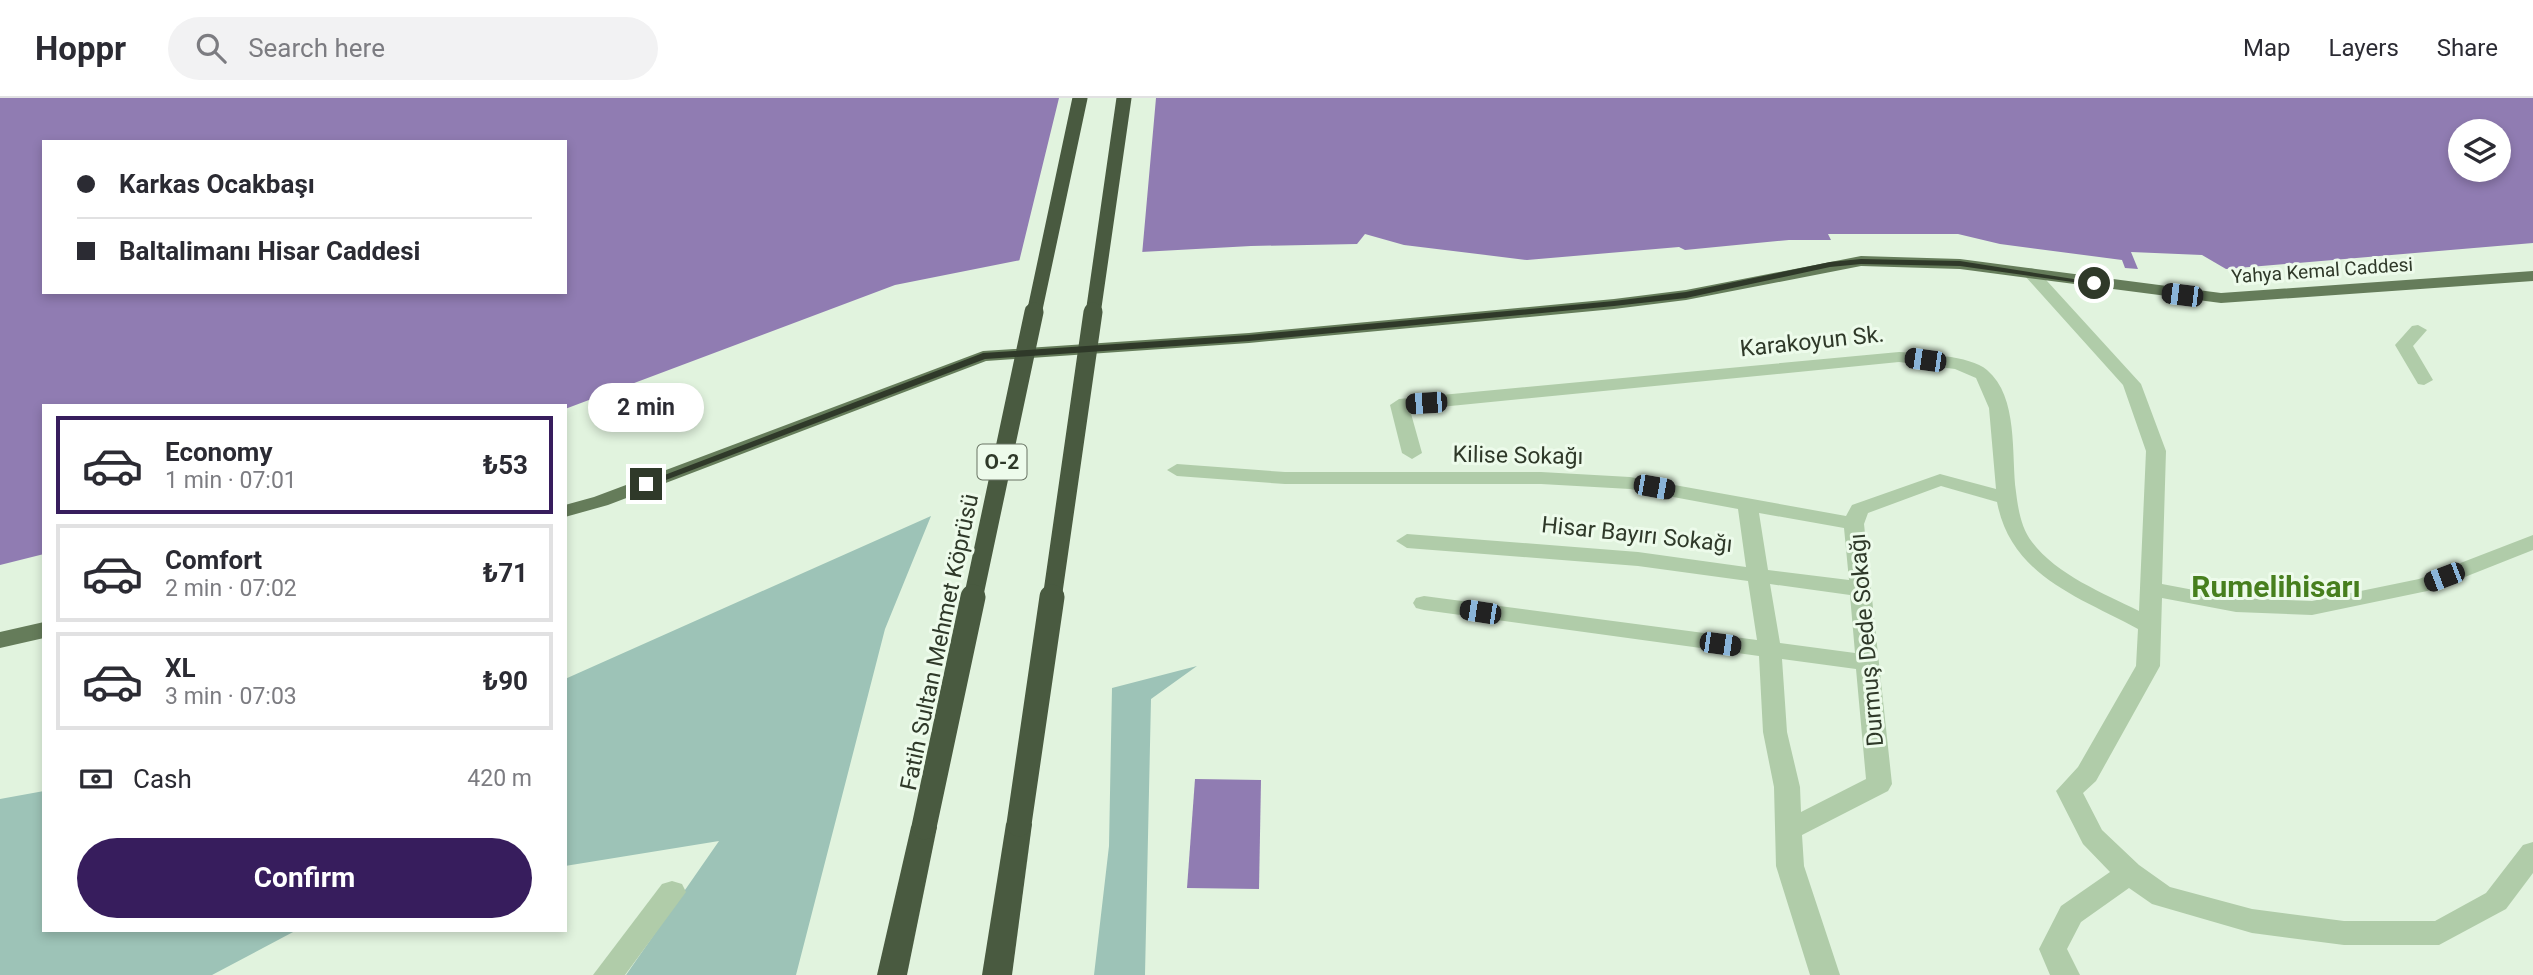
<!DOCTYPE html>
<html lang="en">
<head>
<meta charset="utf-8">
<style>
  body { margin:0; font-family:Roboto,sans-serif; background:#f2f2f3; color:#2b2b33; height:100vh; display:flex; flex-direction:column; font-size:26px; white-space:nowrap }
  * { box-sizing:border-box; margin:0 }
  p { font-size:23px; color:#7c7c81 }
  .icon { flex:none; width:38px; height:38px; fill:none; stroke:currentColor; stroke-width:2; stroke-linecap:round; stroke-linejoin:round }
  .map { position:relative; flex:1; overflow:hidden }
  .drawer { position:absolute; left:42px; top:306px; width:525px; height:528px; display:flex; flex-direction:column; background:#fff; border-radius:0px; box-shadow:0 4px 10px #0003 }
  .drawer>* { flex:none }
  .hud { position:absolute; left:42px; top:42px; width:525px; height:154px; border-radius:0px; box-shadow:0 4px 10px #0003; display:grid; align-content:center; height:154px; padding:0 35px; background:#fff }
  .tools { position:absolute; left:2448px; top:21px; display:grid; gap:14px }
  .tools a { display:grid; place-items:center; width:63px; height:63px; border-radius:50%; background:#fff; box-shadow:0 4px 10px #0003; font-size:35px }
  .end { position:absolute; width:32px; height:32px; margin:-16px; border:9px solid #2f3929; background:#fff; box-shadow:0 0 0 4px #fff }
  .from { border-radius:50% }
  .bubble { position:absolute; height:49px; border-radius:24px; background:#fff; box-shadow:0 4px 10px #0003; font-size:23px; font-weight:700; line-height:49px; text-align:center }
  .car { position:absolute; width:21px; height:42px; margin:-21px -10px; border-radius:9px; box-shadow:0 0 5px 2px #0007; background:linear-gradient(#222 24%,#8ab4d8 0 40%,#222 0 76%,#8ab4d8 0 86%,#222 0) }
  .hud b { display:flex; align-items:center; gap:24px; height:66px; font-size:26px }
  .hud b+b { border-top:2px solid #e1e1e2 }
  .hud i { width:18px; height:18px; background:#2b2b33 }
  ul { padding:12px 0 0; list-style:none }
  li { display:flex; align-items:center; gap:21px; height:98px; margin:0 14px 10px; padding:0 21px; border:4px solid #e1e1e2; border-radius:0px }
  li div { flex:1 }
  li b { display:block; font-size:26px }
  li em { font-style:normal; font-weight:700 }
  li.on { border-color:#371d5d }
  li>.icon { width:63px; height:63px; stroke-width:1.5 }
  .pay { display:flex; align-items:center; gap:18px; height:77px; padding:0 35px; font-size:26px }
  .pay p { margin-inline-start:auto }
  .primary-button { display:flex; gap:14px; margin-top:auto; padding:14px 35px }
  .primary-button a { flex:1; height:80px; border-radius:42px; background:#371d5d; color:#fff; font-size:28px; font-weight:700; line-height:80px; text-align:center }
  header { display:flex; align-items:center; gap:42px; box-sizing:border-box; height:98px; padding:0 35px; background:#fff; border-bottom:2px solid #e1e1e2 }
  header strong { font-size:33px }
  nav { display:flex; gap:38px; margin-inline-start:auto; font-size:24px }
  .search { width:490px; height:63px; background:#f2f2f3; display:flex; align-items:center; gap:18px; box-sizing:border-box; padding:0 24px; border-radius:38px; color:#7c7c81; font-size:26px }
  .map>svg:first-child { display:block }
</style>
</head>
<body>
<header>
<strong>Hoppr</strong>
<div class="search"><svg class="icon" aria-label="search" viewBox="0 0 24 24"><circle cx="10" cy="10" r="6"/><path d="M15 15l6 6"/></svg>Search here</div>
<nav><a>Map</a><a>Layers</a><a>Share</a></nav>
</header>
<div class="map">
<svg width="2533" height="877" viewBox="0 0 2533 877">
  <rect width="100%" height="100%" fill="#e1f3de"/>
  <g fill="#9dc3b7">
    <path d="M 931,418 L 885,531 L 796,877 L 626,877 L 719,743 L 565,768 L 565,581 Z"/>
    <path d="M 1197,568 L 1151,601 L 1145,877 L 1094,877 L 1109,748 L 1112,590 Z"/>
    <path d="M 44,693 L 44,833 L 295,833 L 212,877 L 0,877 L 0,701 Z"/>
  </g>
  <g fill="#907cb2" fill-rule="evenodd">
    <path d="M 0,0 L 2533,0 L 2533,145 L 2226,171 L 2202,157 L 2131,154 L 2138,171 L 2125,170 L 2122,162 L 2000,146 L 1958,136 L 1828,136 L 1831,142 L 1789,142 L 1685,152 L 1679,149 L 1527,162 L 1404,147 L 1365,136 L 1357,146 L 1251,148 L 1031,160 L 895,187 L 565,311 L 565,308 L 44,308 L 44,456 L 0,467 ZM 2460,33 L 2499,33 L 2499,72 L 2460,72 ZM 44,44 L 565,44 L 565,194 L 44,194 Z"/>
    <path d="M 1195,681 L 1261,682 L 1259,791 L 1187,790 Z"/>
  </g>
  <path fill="#e1f3de" d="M 1059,0 L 1156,0 L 1142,157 L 1032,164 L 1018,168 Z"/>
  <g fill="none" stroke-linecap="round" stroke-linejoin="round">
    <g fill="#b0cca9" fill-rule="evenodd">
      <path d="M 2031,170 L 2037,172 L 2141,286 L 2166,353 L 2162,486 L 2236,500 L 2312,503 L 2419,481 L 2533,437 L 2533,452 L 2432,492 L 2312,517 L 2236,514 L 2162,500 L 2160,568 L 2096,683 L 2083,695 L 2102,732 L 2139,767 L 2170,789 L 2252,811 L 2344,823 L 2435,823 L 2486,795 L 2523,747 L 2533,744 L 2533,775 L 2506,811 L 2439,847 L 2344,847 L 2252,835 L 2152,806 L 2129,790 L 2081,824 L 2067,851 L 2080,877 L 2050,877 L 2039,851 L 2061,808 L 2110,774 L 2083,746 L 2056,693 L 2078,669 L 2136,568 L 2138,531 C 2079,499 2011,478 1997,404 L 1941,388 L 1868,415 L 1864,426 L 1892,686 L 1888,693 L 1802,737 L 1804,768 L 1840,877 L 1810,877 L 1776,768 L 1774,689 L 1763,634 L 1759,558 L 1424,512 L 1416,510 L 1413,505 L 1416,500 L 1424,498 L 1757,542 L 1748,483 L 1638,468 L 1407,450 L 1396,443 L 1407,436 L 1638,454 L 1746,469 L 1738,411 L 1630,391 L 1541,386 L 1285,386 L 1177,378 L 1167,372 L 1177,366 L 1285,374 L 1541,374 L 1630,379 L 1846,418 L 1852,407 L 1940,376 L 1996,391 L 1989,310 L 1976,280 L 1955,271 L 1899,264 L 1410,312 L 1422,355 L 1412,361 L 1402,355 L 1390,307 L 1399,301 L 1899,254 C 1921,256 1970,257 1987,272 C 2019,299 2011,357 2016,394 C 2018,410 2021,430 2032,444 C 2057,477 2103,495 2139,513 L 2146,353 L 2123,287 L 2025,178 L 2025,172 ZM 1759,415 L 1844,430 L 1849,482 L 1768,472 ZM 1770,486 L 1850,497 L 1855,555 L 1780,545 ZM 1782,561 L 1856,571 L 1866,681 L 1801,714 L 1800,689 L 1787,634 Z"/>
      <path d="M 2418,227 L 2427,232 L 2413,248 L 2433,282 L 2424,287 L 2418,286 L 2395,247 L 2412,228 Z"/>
      <path d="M 672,783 L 682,786 L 686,794 L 625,877 L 593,877 L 662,786 Z"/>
    </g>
    <g fill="#657c5a" fill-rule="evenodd">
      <path d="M 1861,158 L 1960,161 L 2221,195 L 2533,173 L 2533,183 L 2221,205 L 1960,171 L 1861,168 L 1686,202 L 1614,211 L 1249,245 L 986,263 L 608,407 L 565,419 L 565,407 L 594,399 L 983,253 L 1249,235 L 1614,201 L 1686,192 Z"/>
      <path d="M 44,524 L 44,540 L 0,550 L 0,534 Z"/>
    </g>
    <g fill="#495a40" fill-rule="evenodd">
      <path d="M 1019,716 L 1028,719 L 1032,726 L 1012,877 L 982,877 L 1006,726 L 1010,719 Z"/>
      <path d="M 924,719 L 933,722 L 937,729 L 907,877 L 877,877 L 911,729 L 915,722 Z"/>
    </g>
    <g stroke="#495a40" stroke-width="15">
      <path d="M 1034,216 L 1080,0"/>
      <path d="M 1093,216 L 1124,0"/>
    </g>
    <g stroke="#495a40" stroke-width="19">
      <path d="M 973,501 L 1034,214"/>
      <path d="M 1052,501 L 1093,214"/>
    </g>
    <g stroke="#495a40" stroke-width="25">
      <path d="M 1019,726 L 1052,499"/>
      <path d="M 924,729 L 973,499"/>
    </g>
  </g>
  <path fill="#2f3929" d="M 1861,161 L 1960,163 L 2099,185 L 2094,187 L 1960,168 L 1861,166 L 1830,169 L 1686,200 L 1614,208 L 1249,243 L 985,261 L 650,388 L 641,386 L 983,255 L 1249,237 L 1614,203 L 1686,194 L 1830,164 Z"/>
  <g text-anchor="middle" stroke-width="6" stroke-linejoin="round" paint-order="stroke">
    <g font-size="19" fill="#2f3929" stroke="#edfbeb">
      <text transform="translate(2322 172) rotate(-4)" y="7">Yahya Kemal Caddesi</text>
    </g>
    <rect fill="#edfbeb" stroke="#687363" stroke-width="2" x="977.5" y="346.5" width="49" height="35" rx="5"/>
    <g font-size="21" font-weight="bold" fill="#2f3929">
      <text x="1002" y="371">O-2</text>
    </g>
    <g font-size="23" fill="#2f3929" stroke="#edfbeb">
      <text transform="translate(1812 243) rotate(-6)" y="8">Karakoyun Sk.</text>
      <text transform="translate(1518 357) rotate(1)" y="8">Kilise Sokağı</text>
      <text transform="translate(1637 436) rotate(6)" y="8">Hisar Bayırı Sokağı</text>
      <text transform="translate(1866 542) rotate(-95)" y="8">Durmuş Dede Sokağı</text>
      <text transform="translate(939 544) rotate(-78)" y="8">Fatih Sultan Mehmet Köprüsü</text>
    </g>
    <g font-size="30" font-weight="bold" fill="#477f1e" stroke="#edfbeb">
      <text x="2276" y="499">Rumelihisarı</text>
    </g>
  </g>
</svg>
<div class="tools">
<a><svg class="icon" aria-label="layers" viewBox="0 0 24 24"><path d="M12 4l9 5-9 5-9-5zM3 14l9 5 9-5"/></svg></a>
</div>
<i class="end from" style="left:2094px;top:185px"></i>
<i class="end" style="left:646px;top:386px"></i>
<div class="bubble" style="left:588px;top:285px;width:116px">2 min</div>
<i class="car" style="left:2182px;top:197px;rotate:277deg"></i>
<i class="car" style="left:1925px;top:262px;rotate:278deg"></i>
<i class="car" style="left:1426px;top:305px;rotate:266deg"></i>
<i class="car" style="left:1654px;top:389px;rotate:100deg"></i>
<i class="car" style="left:2444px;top:479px;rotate:249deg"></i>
<i class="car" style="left:1480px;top:514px;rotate:279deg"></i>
<i class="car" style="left:1720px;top:546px;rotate:98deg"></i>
<div class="hud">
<b><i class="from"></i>Karkas Ocakbaşı</b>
<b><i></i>Baltalimanı Hisar Caddesi</b>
</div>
<section class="drawer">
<ul>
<li class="on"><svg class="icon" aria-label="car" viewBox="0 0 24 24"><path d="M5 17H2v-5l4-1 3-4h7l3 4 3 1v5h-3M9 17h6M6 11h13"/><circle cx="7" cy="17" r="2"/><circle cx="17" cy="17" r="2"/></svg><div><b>Economy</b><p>1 min · 07:01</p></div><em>₺53</em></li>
<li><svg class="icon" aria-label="car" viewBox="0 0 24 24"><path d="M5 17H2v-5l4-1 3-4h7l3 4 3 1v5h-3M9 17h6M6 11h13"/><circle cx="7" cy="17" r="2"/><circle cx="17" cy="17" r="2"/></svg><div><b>Comfort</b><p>2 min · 07:02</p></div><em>₺71</em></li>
<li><svg class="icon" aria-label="car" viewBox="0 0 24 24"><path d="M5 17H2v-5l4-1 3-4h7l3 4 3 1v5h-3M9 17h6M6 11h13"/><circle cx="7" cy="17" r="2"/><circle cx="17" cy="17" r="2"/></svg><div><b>XL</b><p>3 min · 07:03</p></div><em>₺90</em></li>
</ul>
<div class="pay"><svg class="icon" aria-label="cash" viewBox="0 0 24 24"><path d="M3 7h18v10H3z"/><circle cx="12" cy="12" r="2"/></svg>Cash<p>420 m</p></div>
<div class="primary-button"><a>Confirm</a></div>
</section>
</div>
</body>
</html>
